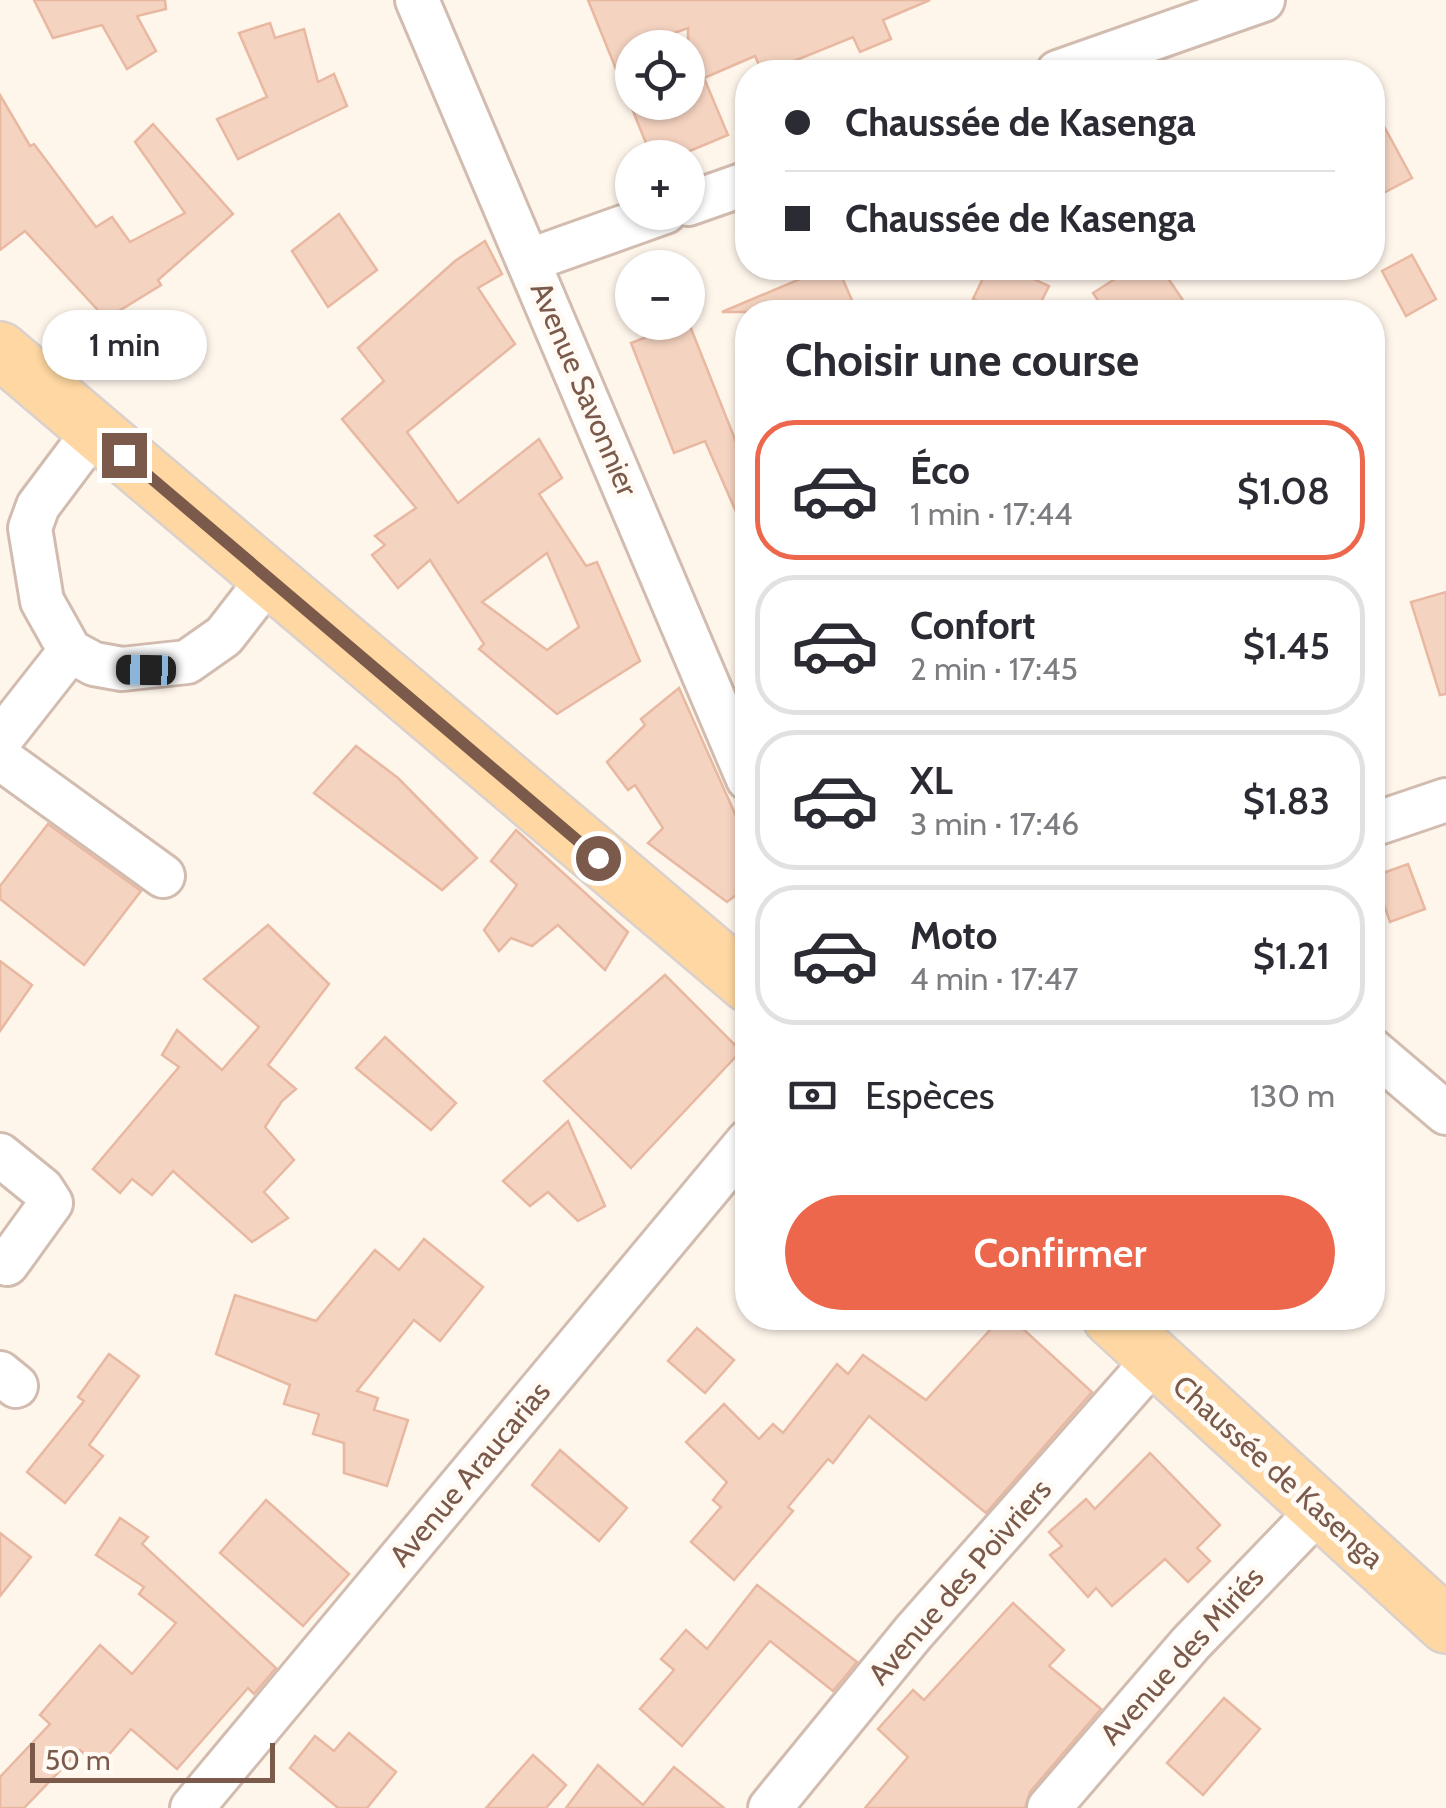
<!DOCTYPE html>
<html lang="fr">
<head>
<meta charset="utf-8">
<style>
  body { margin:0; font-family:Cabin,sans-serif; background:#f2f2f3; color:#2b2b33; height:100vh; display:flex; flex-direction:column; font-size:38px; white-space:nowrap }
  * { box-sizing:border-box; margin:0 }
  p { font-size:32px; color:#7c7c81 }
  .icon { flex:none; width:55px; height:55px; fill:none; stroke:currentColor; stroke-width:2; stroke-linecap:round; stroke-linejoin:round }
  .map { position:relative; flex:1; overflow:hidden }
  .sheet { position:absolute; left:735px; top:300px; width:650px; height:1030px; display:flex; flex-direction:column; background:#fff; border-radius:40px; box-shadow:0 2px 8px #0004 }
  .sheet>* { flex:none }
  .guide { position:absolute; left:735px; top:60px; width:650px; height:220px; border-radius:40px; box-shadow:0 2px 8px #0004; display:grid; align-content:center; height:220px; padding:0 50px; background:#fff }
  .controls { position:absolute; left:615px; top:30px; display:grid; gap:20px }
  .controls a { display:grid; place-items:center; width:90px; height:90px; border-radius:50%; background:#fff; box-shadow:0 2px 8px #0004; font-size:50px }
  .scale { position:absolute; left:30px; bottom:25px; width:245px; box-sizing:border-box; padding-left:10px; border:5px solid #7b5a4b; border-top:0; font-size:28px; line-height:35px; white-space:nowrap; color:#7b5a4b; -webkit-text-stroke:8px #fffaf3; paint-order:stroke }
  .end { position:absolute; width:45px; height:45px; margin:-22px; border:12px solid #7b5a4b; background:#fff; box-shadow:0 0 0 5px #fff }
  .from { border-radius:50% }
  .bubble { position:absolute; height:70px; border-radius:35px; background:#fff; box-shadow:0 2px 8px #0004; font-size:32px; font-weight:600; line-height:70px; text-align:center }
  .car { position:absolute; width:30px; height:60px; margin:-30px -15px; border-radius:12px; box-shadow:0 0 8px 2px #0007; background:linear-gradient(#222 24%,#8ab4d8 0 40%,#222 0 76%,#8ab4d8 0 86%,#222 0) }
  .guide b { display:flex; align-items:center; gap:35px; height:95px; font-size:38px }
  .guide b+b { border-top:2px solid #e1e1e2 }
  .guide i { width:25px; height:25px; background:#2b2b33 }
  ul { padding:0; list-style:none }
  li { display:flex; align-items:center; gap:30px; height:140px; margin:0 20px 15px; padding:0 30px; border:5px solid #e1e1e2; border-radius:40px }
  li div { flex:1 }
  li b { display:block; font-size:38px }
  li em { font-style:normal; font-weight:600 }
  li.current { border-color:#ec674c }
  li>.icon { width:90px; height:90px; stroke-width:1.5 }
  h2 { padding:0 50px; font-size:45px; line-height:120px }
  .pay { display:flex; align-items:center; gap:25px; height:110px; padding:0 50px; font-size:38px }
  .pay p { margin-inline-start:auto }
  .action { display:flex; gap:20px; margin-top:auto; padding:20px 50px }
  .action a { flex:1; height:115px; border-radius:60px; background:#ec674c; color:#fff; font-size:40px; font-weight:600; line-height:115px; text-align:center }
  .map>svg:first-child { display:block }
</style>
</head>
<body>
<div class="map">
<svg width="1446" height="1808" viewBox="0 0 1446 1808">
  <rect width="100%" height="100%" fill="#fef5eb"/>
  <g fill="#f5d3c1" stroke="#e8b8a1" stroke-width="2.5" fill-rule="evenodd">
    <path d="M 34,0 L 165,0 L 166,9 L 137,16 L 156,51 L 127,69 L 102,25 L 53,38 Z"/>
    <path d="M 588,0 L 930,0 L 883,20 L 891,39 L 860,52 L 853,37 L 767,72 L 762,72 L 755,56 L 704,78 L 728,135 L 673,158 L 652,158 ZM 688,28 L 688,102 L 632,102 L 632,48 Z"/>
    <path d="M 270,23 L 275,38 L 304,29 L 318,82 L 334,74 L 347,106 L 238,159 L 217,119 L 267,97 L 239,33 Z"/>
    <path d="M 0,95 L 30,146 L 34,144 L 96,227 L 112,217 L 130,242 L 185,213 L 135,142 L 153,124 L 233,214 L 158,280 L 161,285 L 106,319 L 25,231 L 0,250 Z"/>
    <path d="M 1372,104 L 1412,178 L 1372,199 Z"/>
    <path d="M 339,214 L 377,270 L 328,307 L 292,251 Z"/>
    <path d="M 485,241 L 502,274 L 478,288 L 515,344 L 407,432 L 458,503 L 539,439 L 562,478 L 539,494 L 586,566 L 597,562 L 640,661 L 557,714 L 479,649 L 484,644 L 430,560 L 398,588 L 372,555 L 385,545 L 375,536 L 416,508 L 342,419 L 384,381 L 358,348 L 455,261 ZM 547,553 L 579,627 L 547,650 L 482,602 Z"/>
    <path d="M 1412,255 L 1436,299 L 1406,316 L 1382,271 Z"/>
    <path d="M 826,268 L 838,268 L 857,312 L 722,312 Z"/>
    <path d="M 988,268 L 1010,268 L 1049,286 L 1036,312 L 1001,312 L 973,299 Z"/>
    <path d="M 1132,268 L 1161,268 L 1191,312 L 1106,312 L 1093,293 Z"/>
    <path d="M 688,321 L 740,452 L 748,449 L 748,539 L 705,441 L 674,453 L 631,343 Z"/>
    <path d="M 1446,592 L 1446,694 L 1440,695 L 1411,602 Z"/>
    <path d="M 679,688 L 748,843 L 748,886 L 727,902 L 648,843 L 663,828 L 635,785 L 628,790 L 607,762 L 645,725 L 641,719 Z"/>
    <path d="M 356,746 L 398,778 L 477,858 L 442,890 L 314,793 Z"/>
    <path d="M 48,824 L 141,891 L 84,965 L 0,899 L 0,886 Z"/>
    <path d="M 516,830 L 628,932 L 605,970 L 558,925 L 532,946 L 511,938 L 499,951 L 484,930 L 517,885 L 491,861 Z"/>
    <path d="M 1408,864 L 1425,909 L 1390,922 L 1383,902 L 1372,906 L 1372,877 Z"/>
    <path d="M 268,925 L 329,984 L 268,1065 L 296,1089 L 282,1101 L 265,1127 L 294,1160 L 264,1192 L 288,1218 L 252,1242 L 173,1171 L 152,1195 L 132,1179 L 120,1193 L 93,1169 L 179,1067 L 162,1055 L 177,1030 L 222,1070 L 259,1027 L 204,979 Z"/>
    <path d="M 0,961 L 32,985 L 0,1031 Z"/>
    <path d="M 665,975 L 741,1051 L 631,1168 L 544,1081 Z"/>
    <path d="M 385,1037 L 456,1103 L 431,1130 L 356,1068 Z"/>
    <path d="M 568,1121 L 605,1206 L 578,1221 L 548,1192 L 530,1206 L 503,1181 Z"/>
    <path d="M 424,1239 L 483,1287 L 440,1341 L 414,1320 L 357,1391 L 378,1398 L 374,1410 L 408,1420 L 387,1486 L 344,1473 L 344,1443 L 313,1434 L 319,1414 L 284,1404 L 290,1385 L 216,1354 L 235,1295 L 316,1321 L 375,1250 L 399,1270 Z"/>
    <path d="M 1001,1318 L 1011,1318 L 1092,1392 L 986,1513 L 869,1416 L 833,1463 L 828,1459 L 788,1507 L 793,1511 L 734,1580 L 691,1542 L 721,1507 L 713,1500 L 727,1482 L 686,1442 L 724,1404 L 759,1439 L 773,1424 L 783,1433 L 837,1364 L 848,1374 L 863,1355 L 926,1400 Z"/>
    <path d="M 697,1328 L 734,1360 L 705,1393 L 668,1361 Z"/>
    <path d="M 109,1354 L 139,1376 L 89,1445 L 103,1456 L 65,1503 L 27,1472 L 84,1401 L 78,1397 Z"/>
    <path d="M 560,1450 L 627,1508 L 599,1541 L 532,1485 Z"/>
    <path d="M 1150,1453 L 1220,1525 L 1197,1548 L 1210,1561 L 1188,1582 L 1165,1559 L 1112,1606 L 1096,1588 L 1088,1597 L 1050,1555 L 1062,1546 L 1049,1532 L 1086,1499 L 1095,1509 Z"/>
    <path d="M 266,1500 L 349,1574 L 303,1626 L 220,1553 Z"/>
    <path d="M 120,1518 L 148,1537 L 142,1544 L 276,1668 L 254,1694 L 248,1688 L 177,1769 L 131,1729 L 99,1766 L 80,1750 L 24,1808 L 0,1808 L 0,1777 L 50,1724 L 40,1715 L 100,1645 L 132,1674 L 176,1623 L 139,1594 L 144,1587 L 96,1555 Z"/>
    <path d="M 0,1533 L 31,1557 L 0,1596 Z"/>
    <path d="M 757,1585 L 857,1662 L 833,1691 L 770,1641 L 682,1746 L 640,1709 L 674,1670 L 661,1659 L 686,1630 L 707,1649 Z"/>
    <path d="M 1013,1603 L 1064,1650 L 1049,1666 L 1101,1709 L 1030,1792 L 1025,1808 L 865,1808 L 908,1757 L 878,1729 L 913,1690 L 924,1700 Z"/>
    <path d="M 1224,1698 L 1260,1729 L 1203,1795 L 1167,1763 Z"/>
    <path d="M 349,1733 L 396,1772 L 367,1808 L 338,1808 L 290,1768 L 315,1736 L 334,1751 Z"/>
    <path d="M 533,1755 L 566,1785 L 546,1808 L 486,1808 Z"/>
    <path d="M 598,1765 L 643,1805 L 674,1767 L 724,1808 L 566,1808 Z"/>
  </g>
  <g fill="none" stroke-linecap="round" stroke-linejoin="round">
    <defs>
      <g id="minor">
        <path d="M 417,0 L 748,779"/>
        <path d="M 1058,72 L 1263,0"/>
        <path d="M 688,204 L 748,183"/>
        <path d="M 530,260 L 665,212"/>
        <path d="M 95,430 L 38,506 L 30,528 L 42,601 L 70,651 L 94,664 L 122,669 L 187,662 L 224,636 L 269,578"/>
        <path d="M 0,740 L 70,651"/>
        <path d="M 0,758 L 163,876"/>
        <path d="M 1372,825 L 1446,800"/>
        <path d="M 1372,1050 L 1446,1113"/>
        <path d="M 0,1155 L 42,1189 L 51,1203 L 7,1264"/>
        <path d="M 0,1373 L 16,1386"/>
        <path d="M 192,1808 L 748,1141"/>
        <path d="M 770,1808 L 913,1633 L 1155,1359"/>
        <path d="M 1049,1808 L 1191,1643 L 1320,1509"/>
      </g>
      <g id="major">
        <path d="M 0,350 L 748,984"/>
        <path d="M 1111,1318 L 1446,1625"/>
      </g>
    </defs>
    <use href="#minor" stroke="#d2bcaf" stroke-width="48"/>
    <use href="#major" stroke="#dad1cd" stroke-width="60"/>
    <use href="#minor" stroke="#fff" stroke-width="42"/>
    <use href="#major" stroke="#fed7a2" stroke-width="55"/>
  </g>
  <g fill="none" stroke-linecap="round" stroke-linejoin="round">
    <path stroke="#7b5a4b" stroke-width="12" d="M 124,455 L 598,858"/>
  </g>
  <g text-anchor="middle" stroke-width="10" stroke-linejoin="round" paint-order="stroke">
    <g font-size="30" fill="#7b5a4b" stroke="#fffaf3">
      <text transform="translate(584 389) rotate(67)" y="10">Avenue Savonnier</text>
      <text transform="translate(1278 1472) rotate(42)" y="10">Chaussée de Kasenga</text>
      <text transform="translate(470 1474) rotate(-50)" y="10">Avenue Araucarias</text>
      <text transform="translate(960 1582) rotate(-49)" y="10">Avenue des Poivriers</text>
      <text transform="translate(1182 1656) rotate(-48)" y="10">Avenue des Miriés</text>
    </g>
  </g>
</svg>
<div class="controls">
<a><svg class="icon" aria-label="locate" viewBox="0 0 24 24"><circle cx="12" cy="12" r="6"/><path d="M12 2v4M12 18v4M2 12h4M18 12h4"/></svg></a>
<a>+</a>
<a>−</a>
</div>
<div class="scale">50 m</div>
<i class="end from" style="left:598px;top:858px"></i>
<i class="end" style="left:124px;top:455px"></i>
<div class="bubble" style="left:42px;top:310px;width:165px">1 min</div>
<i class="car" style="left:146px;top:670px;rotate:271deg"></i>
<div class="guide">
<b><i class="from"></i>Chaussée de Kasenga</b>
<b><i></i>Chaussée de Kasenga</b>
</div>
<section class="sheet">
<h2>Choisir une course</h2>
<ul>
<li class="current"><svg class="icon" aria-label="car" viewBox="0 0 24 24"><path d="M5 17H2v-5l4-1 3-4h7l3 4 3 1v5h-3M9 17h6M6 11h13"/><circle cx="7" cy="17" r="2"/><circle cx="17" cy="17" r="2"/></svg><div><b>Éco</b><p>1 min · 17:44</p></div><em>$1.08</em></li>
<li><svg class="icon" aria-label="car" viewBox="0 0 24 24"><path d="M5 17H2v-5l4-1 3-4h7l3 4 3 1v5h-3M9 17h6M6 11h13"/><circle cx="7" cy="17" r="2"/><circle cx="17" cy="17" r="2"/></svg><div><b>Confort</b><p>2 min · 17:45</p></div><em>$1.45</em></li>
<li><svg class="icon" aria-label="car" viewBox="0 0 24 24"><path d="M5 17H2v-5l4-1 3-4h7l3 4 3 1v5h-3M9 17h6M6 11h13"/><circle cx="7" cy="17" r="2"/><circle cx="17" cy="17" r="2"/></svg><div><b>XL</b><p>3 min · 17:46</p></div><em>$1.83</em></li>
<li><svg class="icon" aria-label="car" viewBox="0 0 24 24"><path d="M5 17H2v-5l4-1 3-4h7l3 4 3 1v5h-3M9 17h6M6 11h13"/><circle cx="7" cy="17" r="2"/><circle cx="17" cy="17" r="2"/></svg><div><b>Moto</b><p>4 min · 17:47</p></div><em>$1.21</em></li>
</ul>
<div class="pay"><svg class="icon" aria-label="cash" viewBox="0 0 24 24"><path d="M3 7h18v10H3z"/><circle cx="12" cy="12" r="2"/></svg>Espèces<p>130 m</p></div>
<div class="action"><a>Confirmer</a></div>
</section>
</div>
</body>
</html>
